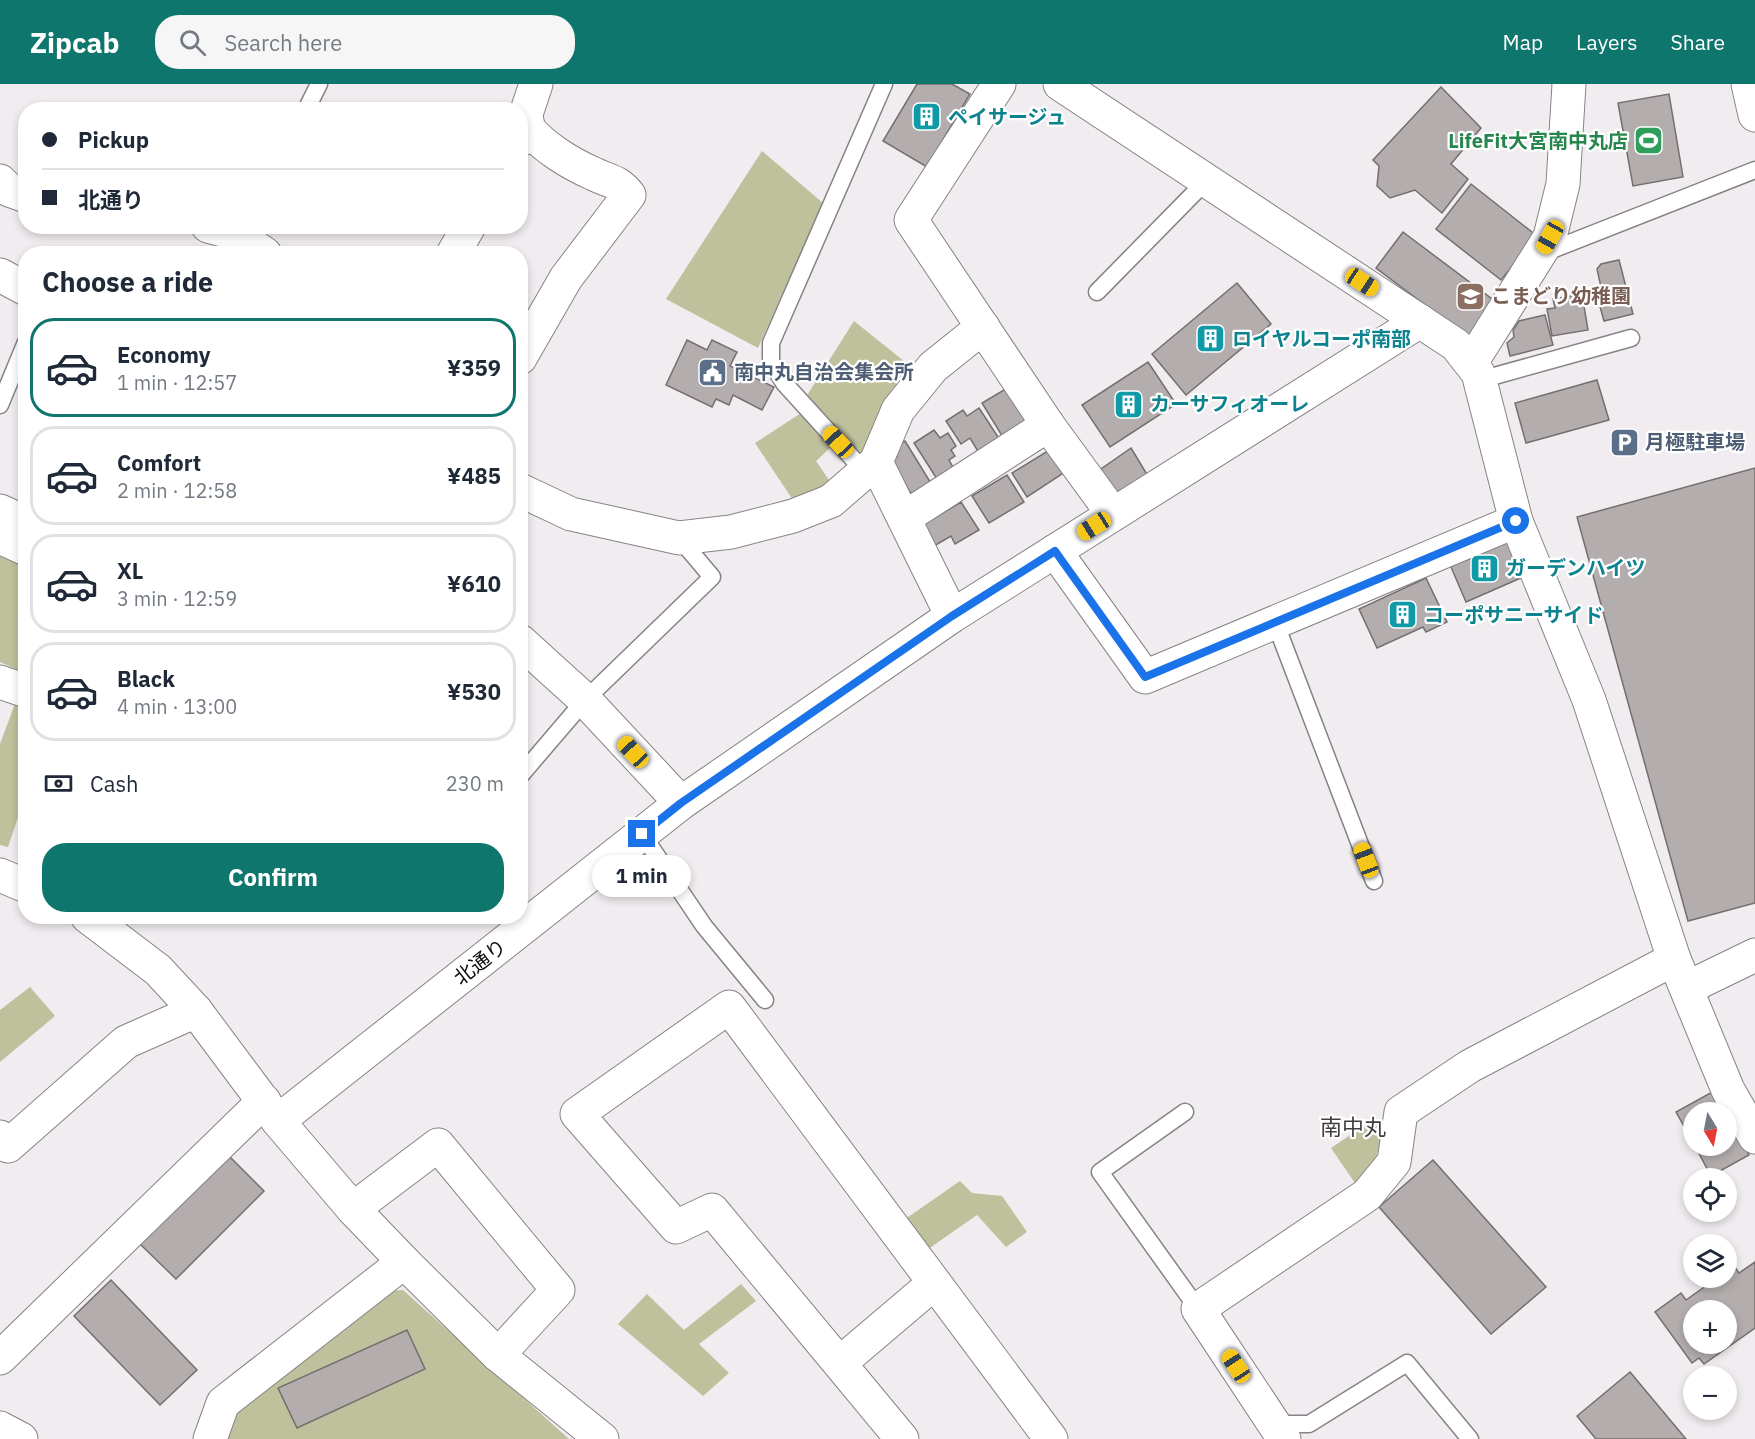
<!DOCTYPE html>
<html lang="en">
<head>
<meta charset="utf-8">
<style>
  body { margin:0; font-family:"IBM Plex Sans","Noto Sans JP",sans-serif; background:#f6f6f7; color:#1f2937; height:100vh; display:flex; flex-direction:column; font-size:22px; white-space:nowrap }
  * { box-sizing:border-box; margin:0 }
  p { font-size:20px; color:#747a83 }
  .icon { flex:none; width:33px; height:33px; fill:none; stroke:currentColor; stroke-width:2; stroke-linecap:round; stroke-linejoin:round }
  .map { position:relative; flex:1; overflow:hidden }
  .side { position:absolute; left:18px; top:162px; width:510px; height:678px; display:flex; flex-direction:column; background:#fff; border-radius:24px; box-shadow:0 3px 9px #0003 }
  .side>* { flex:none }
  .banner { position:absolute; left:18px; top:18px; width:510px; height:132px; border-radius:24px; box-shadow:0 3px 9px #0003; display:grid; align-content:center; height:132px; padding:0 24px; background:#fff }
  .needle { width:39px; rotate:170deg }
  .fabs { position:absolute; left:1683px; top:1018px; display:grid; gap:12px }
  .fabs a { display:grid; place-items:center; width:54px; height:54px; border-radius:50%; background:#fff; box-shadow:0 3px 9px #0003; font-size:30px }
  .end { position:absolute; width:27px; height:27px; margin:-14px; border:8px solid #1a73e8; background:#fff; box-shadow:0 0 0 3px #fff }
  .from { border-radius:50% }
  .bubble { position:absolute; height:42px; border-radius:21px; background:#fff; box-shadow:0 3px 9px #0003; font-size:20px; font-weight:700; line-height:42px; text-align:center }
  .car { position:absolute; width:18px; height:36px; margin:-18px -9px; border-radius:8px; box-shadow:0 0 4px 2px #0007; background:linear-gradient(#f5c518 24%,#345 0 40%,#f5c518 0 76%,#345 0 86%,#f5c518 0) }
  .banner b { display:flex; align-items:center; gap:21px; height:57px; font-size:22px }
  .banner b+b { border-top:2px solid #e0e1e3 }
  .banner i { width:15px; height:15px; background:#1f2937 }
  ul { padding:0; list-style:none }
  li { display:flex; align-items:center; gap:18px; height:99px; margin:0 12px 9px; padding:0 12px; border:3px solid #e0e1e3; border-radius:24px }
  li div { flex:1 }
  li b { display:block; font-size:22px }
  li em { font-style:normal; font-weight:700 }
  li.selected { border-color:#0f766e }
  li>.icon { width:54px; height:54px; stroke-width:1.5 }
  h2 { padding:0 24px; font-size:27px; line-height:72px }
  .pay { display:flex; align-items:center; gap:15px; height:66px; padding:0 24px; font-size:22px }
  .pay p { margin-inline-start:auto }
  .primary-button { display:flex; gap:12px; margin-top:auto; padding:12px 24px }
  .primary-button a { flex:1; height:69px; border-radius:24px; background:#0f766e; color:#fff; font-size:24px; font-weight:700; line-height:69px; text-align:center }
  header { display:flex; align-items:center; gap:36px; box-sizing:border-box; height:84px; padding:0 30px; background:#0f766e; color:#fff }
  header strong { font-size:28px }
  nav { display:flex; gap:33px; margin-inline-start:auto; font-size:21px }
  .search { width:420px; height:54px; background:#f6f6f7; display:flex; align-items:center; gap:15px; box-sizing:border-box; padding:0 21px; border-radius:24px; color:#747a83; font-size:22px }
  .map>svg:first-child { display:block }
</style>
</head>
<body>
<header>
<strong>Zipcab</strong>
<div class="search"><svg class="icon" aria-label="search" viewBox="0 0 24 24"><circle cx="10" cy="10" r="6"/><path d="M15 15l6 6"/></svg>Search here</div>
<nav><a>Map</a><a>Layers</a><a>Share</a></nav>
</header>
<div class="map">
<svg width="1755" height="1355" viewBox="0 0 1755 1355">
  <rect width="100%" height="100%" fill="#f0ecf0"/>
  <g fill="#bfc19c">
    <path d="M 762,67 L 823,119 L 758,264 L 666,215 Z"/>
    <path d="M 854,237 L 915,286 L 862,373 L 806,313 Z"/>
    <path d="M 801,329 L 830,364 L 816,377 L 831,399 L 795,419 L 755,359 Z"/>
    <path d="M 0,461 L 25,472 L 25,589 L 0,578 Z"/>
    <path d="M 19,609 L 25,611 L 25,713 L 8,763 L 0,761 L 0,660 Z"/>
    <path d="M 30,903 L 55,932 L 0,978 L 0,926 Z"/>
    <path d="M 1374,1035 L 1382,1048 L 1375,1079 L 1357,1102 L 1331,1064 Z"/>
    <path d="M 960,1097 L 972,1109 L 1002,1112 L 1027,1148 L 1006,1163 L 977,1131 L 924,1168 L 901,1138 Z"/>
    <path d="M 741,1200 L 756,1217 L 699,1260 L 729,1289 L 703,1312 L 618,1240 L 647,1210 L 684,1246 Z"/>
    <path d="M 403,1206 L 569,1355 L 220,1355 L 229,1329 L 388,1207 Z"/>
  </g>
  <g fill="#b3adad" stroke="#746f6e" stroke-width="1.5" fill-rule="evenodd">
    <path d="M 917,0 L 952,0 L 970,10 L 927,83 L 883,57 Z"/>
    <path d="M 1441,3 L 1481,44 L 1451,80 L 1468,95 L 1442,129 L 1415,106 L 1390,114 L 1377,102 L 1379,82 L 1373,76 Z"/>
    <path d="M 1669,10 L 1683,93 L 1633,102 L 1618,19 Z"/>
    <path d="M 1471,100 L 1537,152 L 1501,196 L 1436,145 Z"/>
    <path d="M 1403,148 L 1496,218 L 1469,254 L 1376,184 Z"/>
    <path d="M 221,162 L 229,170 L 213,170 Z"/>
    <path d="M 1619,176 L 1633,230 L 1604,237 L 1595,204 L 1601,203 L 1597,185 L 1601,180 Z"/>
    <path d="M 1237,199 L 1271,240 L 1186,311 L 1152,270 Z"/>
    <path d="M 1582,210 L 1588,246 L 1552,252 L 1547,225 L 1555,224 L 1553,215 Z"/>
    <path d="M 1545,231 L 1553,261 L 1510,272 L 1507,259 L 1514,253 L 1513,246 L 1519,237 Z"/>
    <path d="M 687,256 L 707,266 L 712,256 L 737,268 L 730,282 L 774,303 L 762,326 L 733,311 L 729,321 L 716,315 L 712,323 L 666,301 Z"/>
    <path d="M 1148,278 L 1176,320 L 1110,363 L 1082,321 Z"/>
    <path d="M 1597,296 L 1609,336 L 1526,359 L 1515,319 Z"/>
    <path d="M 1009,303 L 1029,340 L 1004,355 L 982,319 Z"/>
    <path d="M 979,324 L 1000,356 L 979,369 L 970,354 L 961,360 L 946,337 L 963,326 L 967,332 Z"/>
    <path d="M 934,346 L 940,354 L 948,349 L 956,362 L 951,366 L 955,372 L 949,376 L 954,385 L 937,395 L 914,359 Z"/>
    <path d="M 905,357 L 932,401 L 913,413 L 898,389 L 886,380 L 897,373 L 891,365 Z"/>
    <path d="M 1131,364 L 1151,397 L 1127,411 L 1114,409 L 1101,385 Z"/>
    <path d="M 1051,365 L 1065,388 L 1027,413 L 1012,389 Z"/>
    <path d="M 1755,384 L 1755,819 L 1688,837 L 1577,433 Z"/>
    <path d="M 1007,391 L 1024,418 L 989,439 L 972,412 Z"/>
    <path d="M 961,418 L 979,446 L 955,460 L 951,452 L 934,462 L 921,442 Z"/>
    <path d="M 1505,451 L 1523,493 L 1466,518 L 1448,476 Z"/>
    <path d="M 1426,494 L 1447,538 L 1426,548 L 1423,543 L 1377,564 L 1359,525 Z"/>
    <path d="M 1714,1007 L 1726,1029 L 1694,1029 L 1694,1060 L 1676,1028 Z"/>
    <path d="M 1726,1031 L 1749,1071 L 1711,1092 L 1695,1062 L 1726,1062 Z"/>
    <path d="M 229,1072 L 264,1107 L 176,1195 L 140,1160 Z"/>
    <path d="M 1433,1076 L 1546,1203 L 1491,1250 L 1379,1123 Z"/>
    <path d="M 1755,1178 L 1755,1244 L 1704,1280 L 1699,1274 L 1692,1279 L 1655,1228 L 1681,1209 L 1686,1216 L 1717,1194 L 1726,1194 L 1726,1187 L 1734,1182 L 1739,1189 ZM 1694,1227 L 1726,1227 L 1726,1260 L 1694,1260 Z"/>
    <path d="M 111,1196 L 197,1286 L 160,1321 L 74,1232 Z"/>
    <path d="M 407,1246 L 425,1285 L 297,1344 L 278,1304 Z"/>
    <path d="M 1630,1288 L 1686,1355 L 1596,1355 L 1577,1332 Z"/>
  </g>
  <g fill="none" stroke-linecap="round" stroke-linejoin="round">
    <defs>
      <g id="service">
        <path d="M 306,26 L 319,0"/>
        <path d="M 1544,169 L 1755,86"/>
        <path d="M 1097,208 L 1207,96"/>
        <path d="M 1480,296 L 1631,254"/>
        <path d="M 0,321 L 26,258"/>
        <path d="M 865,388 L 784,299 L 771,278 L 771,259 L 884,0"/>
        <path d="M 1275,538 L 1374,797"/>
        <path d="M 520,692 L 585,616 L 712,493 L 679,454"/>
        <path d="M 642,750 L 704,842 L 765,916"/>
        <path d="M 1185,1028 L 1100,1088 L 1198,1225"/>
        <path d="M 1274,1340 L 1309,1340 L 1407,1279 L 1470,1355"/>
      </g>
      <g id="minor">
        <path d="M 999,0 L 911,136 L 1048,341 L 1113,430"/>
        <path d="M 1060,0 L 1456,261 L 1478,289 L 1516,437 L 1589,616 L 1674,875 L 1728,1006 L 1755,1053"/>
        <path d="M 520,56 L 528,44 L 526,30 L 536,0"/>
        <path d="M 0,97 L 9,106 L 26,112"/>
        <path d="M 208,142 L 234,149 L 265,170"/>
        <path d="M 453,170 L 469,142"/>
        <path d="M 0,191 L 26,205"/>
        <path d="M 520,274 L 566,194 L 629,111 C 617,96 610,98 594,90 C 571,80 543,63 528,44"/>
        <path d="M 1471,279 L 1550,153 L 1563,100 L 1569,0"/>
        <path d="M 876,378 L 952,532"/>
        <path d="M 520,406 L 571,430 L 679,454 L 731,448 L 793,432 L 831,417 L 876,378 L 898,326 L 933,283 L 983,243"/>
        <path d="M 0,427 L 26,439"/>
        <path d="M 904,434 L 1048,341"/>
        <path d="M 0,453 L 26,465"/>
        <path d="M 1055,467 L 1145,593 L 1516,437"/>
        <path d="M 520,557 L 585,616 L 681,719"/>
        <path d="M 0,598 L 26,607"/>
        <path d="M 0,791 L 26,802"/>
        <path d="M 87,832 L 158,886 L 196,927 L 278,1037 L 353,1125 L 404,1178 L 498,1271 L 602,1355"/>
        <path d="M 1687,904 L 1755,871"/>
        <path d="M 278,1037 L 681,719 L 952,532 L 1420,237"/>
        <path d="M 0,1053 L 8,1062 L 126,958 L 196,927"/>
        <path d="M 353,1125 L 438,1061 L 558,1206 L 498,1271"/>
        <path d="M 0,1274 L 264,1017"/>
        <path d="M 840,1279 L 933,1200"/>
        <path d="M 0,1344 L 21,1355"/>
        <path d="M 210,1355 L 223,1319 L 404,1178"/>
        <path d="M 902,1355 L 712,1126 L 676,1143 L 577,1030 L 729,923 L 1051,1355"/>
        <path d="M 1284,1355 L 1198,1225 L 1367,1111 L 1394,1078 L 1401,1028 L 1470,982 L 1674,875"/>
      </g>
      <path id="primary" d="M 1748,0 L 1755,31"/>
    </defs>
    <use href="#service" stroke="#868387" stroke-width="19"/>
    <use href="#minor" stroke="#868387" stroke-width="35"/>
    <use href="#primary" stroke="#868387" stroke-width="35"/>
    <use href="#service" stroke="#fff" stroke-width="16"/>
    <use href="#minor" stroke="#fff" stroke-width="33"/>
    <use href="#primary" stroke="#fff" stroke-width="33"/>
  </g>
  <g fill="none" stroke-linecap="round" stroke-linejoin="round">
    <path stroke="#1a73e8" stroke-width="8" d="M 642,750 L 681,719 L 952,532 L 1055,467 L 1145,593 L 1516,437"/>
  </g>
  <defs>
    <symbol id="building-square" viewBox="-11 -11 22 22"><rect x="-9" y="-9" width="18" height="18" rx="4" fill="#0f9aa8" stroke="#fff"/><path d="M-4-6H4V6H1V3H-1V6H-4ZM-2.5-4.3h1.7v1.8h-1.7ZM.8-4.3h1.7v1.8H.8ZM-2.5-1h1.7V.8h-1.7ZM.8-1h1.7V.8H.8Z" fill="#fff"/></symbol>
    <symbol id="stadium-square" viewBox="-11 -11 22 22"><rect x="-9" y="-9" width="18" height="18" rx="4" fill="#2e9e5b" stroke="#fff"/><path d="M0-5a6.5 5 0 1 0 0 10a6.5 5 0 1 0 0-10ZM-3.5-1.8h7v3.6h-7Z" fill="#fff"/></symbol>
    <symbol id="school-square" viewBox="-11 -11 22 22"><rect x="-9" y="-9" width="18" height="18" rx="4" fill="#8d6e63" stroke="#fff"/><path d="M0-5L7-2L0 1L-7-2ZM-4 1L0 2.5L4 1V4Q0 6-4 4Z" fill="#fff"/></symbol>
    <symbol id="civic-square" viewBox="-11 -11 22 22"><rect x="-9" y="-9" width="18" height="18" rx="4" fill="#5c6f8a" stroke="#fff"/><path d="M-.6-6.5H3V-4.5H.6V-3L4-1V1h2V6H-6V1h2V-1L-.6-3ZM-1.2 2.5V6h2.4V2.5Z" fill="#fff"/></symbol>
    <symbol id="parking-square" viewBox="-11 -11 22 22"><rect x="-9" y="-9" width="18" height="18" rx="4" fill="#5c6f8a" stroke="#fff"/><path d="M-3.5-5.5H1a3.5 3.5 0 0 1 0 7H-1V5.5H-3.5ZM-1-3.4V-.6H.8a1.4 1.4 0 0 0 0-2.8Z" fill="#fff"/></symbol>
  </defs>
  <g fill-rule="evenodd">
    <use href="#building-square" x="910" y="16" width="33" height="33"/>
    <use href="#stadium-square" x="1632" y="40" width="33" height="33"/>
    <use href="#school-square" x="1454" y="196" width="33" height="33"/>
    <use href="#building-square" x="1194" y="238" width="33" height="33"/>
    <use href="#civic-square" x="696" y="272" width="33" height="33"/>
    <use href="#building-square" x="1112" y="304" width="33" height="33"/>
    <use href="#parking-square" x="1608" y="342" width="33" height="33"/>
    <use href="#building-square" x="1468" y="468" width="33" height="33"/>
    <use href="#building-square" x="1386" y="514" width="33" height="33"/>
  </g>
  <g text-anchor="middle" stroke-width="4.5" stroke-linejoin="round" paint-order="stroke">
    <g font-size="20" font-weight="bold" fill="#0d838f" stroke="#fff" text-anchor="start">
      <text x="948" y="40">ペイサージュ</text>
      <text x="1232" y="262">ロイヤルコーポ南部</text>
      <text x="1150" y="327">カーサフィオーレ</text>
      <text x="1506" y="491">ガーデンハイツ</text>
      <text x="1424" y="538">コーポサニーサイド</text>
    </g>
    <g font-size="20" font-weight="bold" fill="#27864d" stroke="#fff" text-anchor="end">
      <text x="1628" y="64">LifeFit大宮南中丸店</text>
    </g>
    <g font-size="20" font-weight="bold" fill="#785e54" stroke="#fff" text-anchor="start">
      <text x="1491" y="219">こまどり幼稚園</text>
    </g>
    <g font-size="20" font-weight="bold" fill="#4e5e75" stroke="#fff" text-anchor="start">
      <text x="734" y="295">南中丸自治会集会所</text>
      <text x="1645" y="365">月極駐車場</text>
    </g>
    <g font-size="20" fill="#0e0c0e" stroke="#fff">
      <text transform="translate(480 878) rotate(-38)" y="7">北通り</text>
    </g>
    <g font-size="22" fill="#413e41" stroke="#fff">
      <text x="1353" y="1051">南中丸</text>
    </g>
  </g>
</svg>
<div class="fabs">
<a><svg class="needle" viewBox="-14 -14 28 28"><path d="M0-13l5 13h-10z" fill="#e53935"/><path d="M0 13l5-13h-10z" fill="#747a83"/></svg></a>
<a><svg class="icon" aria-label="locate" viewBox="0 0 24 24"><circle cx="12" cy="12" r="6"/><path d="M12 2v4M12 18v4M2 12h4M18 12h4"/></svg></a>
<a><svg class="icon" aria-label="layers" viewBox="0 0 24 24"><path d="M12 4l9 5-9 5-9-5zM3 14l9 5 9-5"/></svg></a>
<a>+</a>
<a>−</a>
</div>
<i class="end from" style="left:1516px;top:437px"></i>
<i class="end" style="left:642px;top:750px"></i>
<div class="bubble" style="left:592px;top:771px;width:99px">1 min</div>
<i class="car" style="left:1550px;top:153px;rotate:209deg"></i>
<i class="car" style="left:1362px;top:198px;rotate:123deg"></i>
<i class="car" style="left:838px;top:358px;rotate:317deg"></i>
<i class="car" style="left:1094px;top:442px;rotate:238deg"></i>
<i class="car" style="left:633px;top:668px;rotate:317deg"></i>
<i class="car" style="left:1366px;top:776px;rotate:339deg"></i>
<i class="car" style="left:1236px;top:1282px;rotate:327deg"></i>
<div class="banner">
<b><i class="from"></i>Pickup</b>
<b><i></i>北通り</b>
</div>
<section class="side">
<h2>Choose a ride</h2>
<ul>
<li class="selected"><svg class="icon" aria-label="car" viewBox="0 0 24 24"><path d="M5 17H2v-5l4-1 3-4h7l3 4 3 1v5h-3M9 17h6M6 11h13"/><circle cx="7" cy="17" r="2"/><circle cx="17" cy="17" r="2"/></svg><div><b>Economy</b><p>1 min · 12:57</p></div><em>¥359</em></li>
<li><svg class="icon" aria-label="car" viewBox="0 0 24 24"><path d="M5 17H2v-5l4-1 3-4h7l3 4 3 1v5h-3M9 17h6M6 11h13"/><circle cx="7" cy="17" r="2"/><circle cx="17" cy="17" r="2"/></svg><div><b>Comfort</b><p>2 min · 12:58</p></div><em>¥485</em></li>
<li><svg class="icon" aria-label="car" viewBox="0 0 24 24"><path d="M5 17H2v-5l4-1 3-4h7l3 4 3 1v5h-3M9 17h6M6 11h13"/><circle cx="7" cy="17" r="2"/><circle cx="17" cy="17" r="2"/></svg><div><b>XL</b><p>3 min · 12:59</p></div><em>¥610</em></li>
<li><svg class="icon" aria-label="car" viewBox="0 0 24 24"><path d="M5 17H2v-5l4-1 3-4h7l3 4 3 1v5h-3M9 17h6M6 11h13"/><circle cx="7" cy="17" r="2"/><circle cx="17" cy="17" r="2"/></svg><div><b>Black</b><p>4 min · 13:00</p></div><em>¥530</em></li>
</ul>
<div class="pay"><svg class="icon" aria-label="cash" viewBox="0 0 24 24"><path d="M3 7h18v10H3z"/><circle cx="12" cy="12" r="2"/></svg>Cash<p>230 m</p></div>
<div class="primary-button"><a>Confirm</a></div>
</section>
</div>
</body>
</html>
